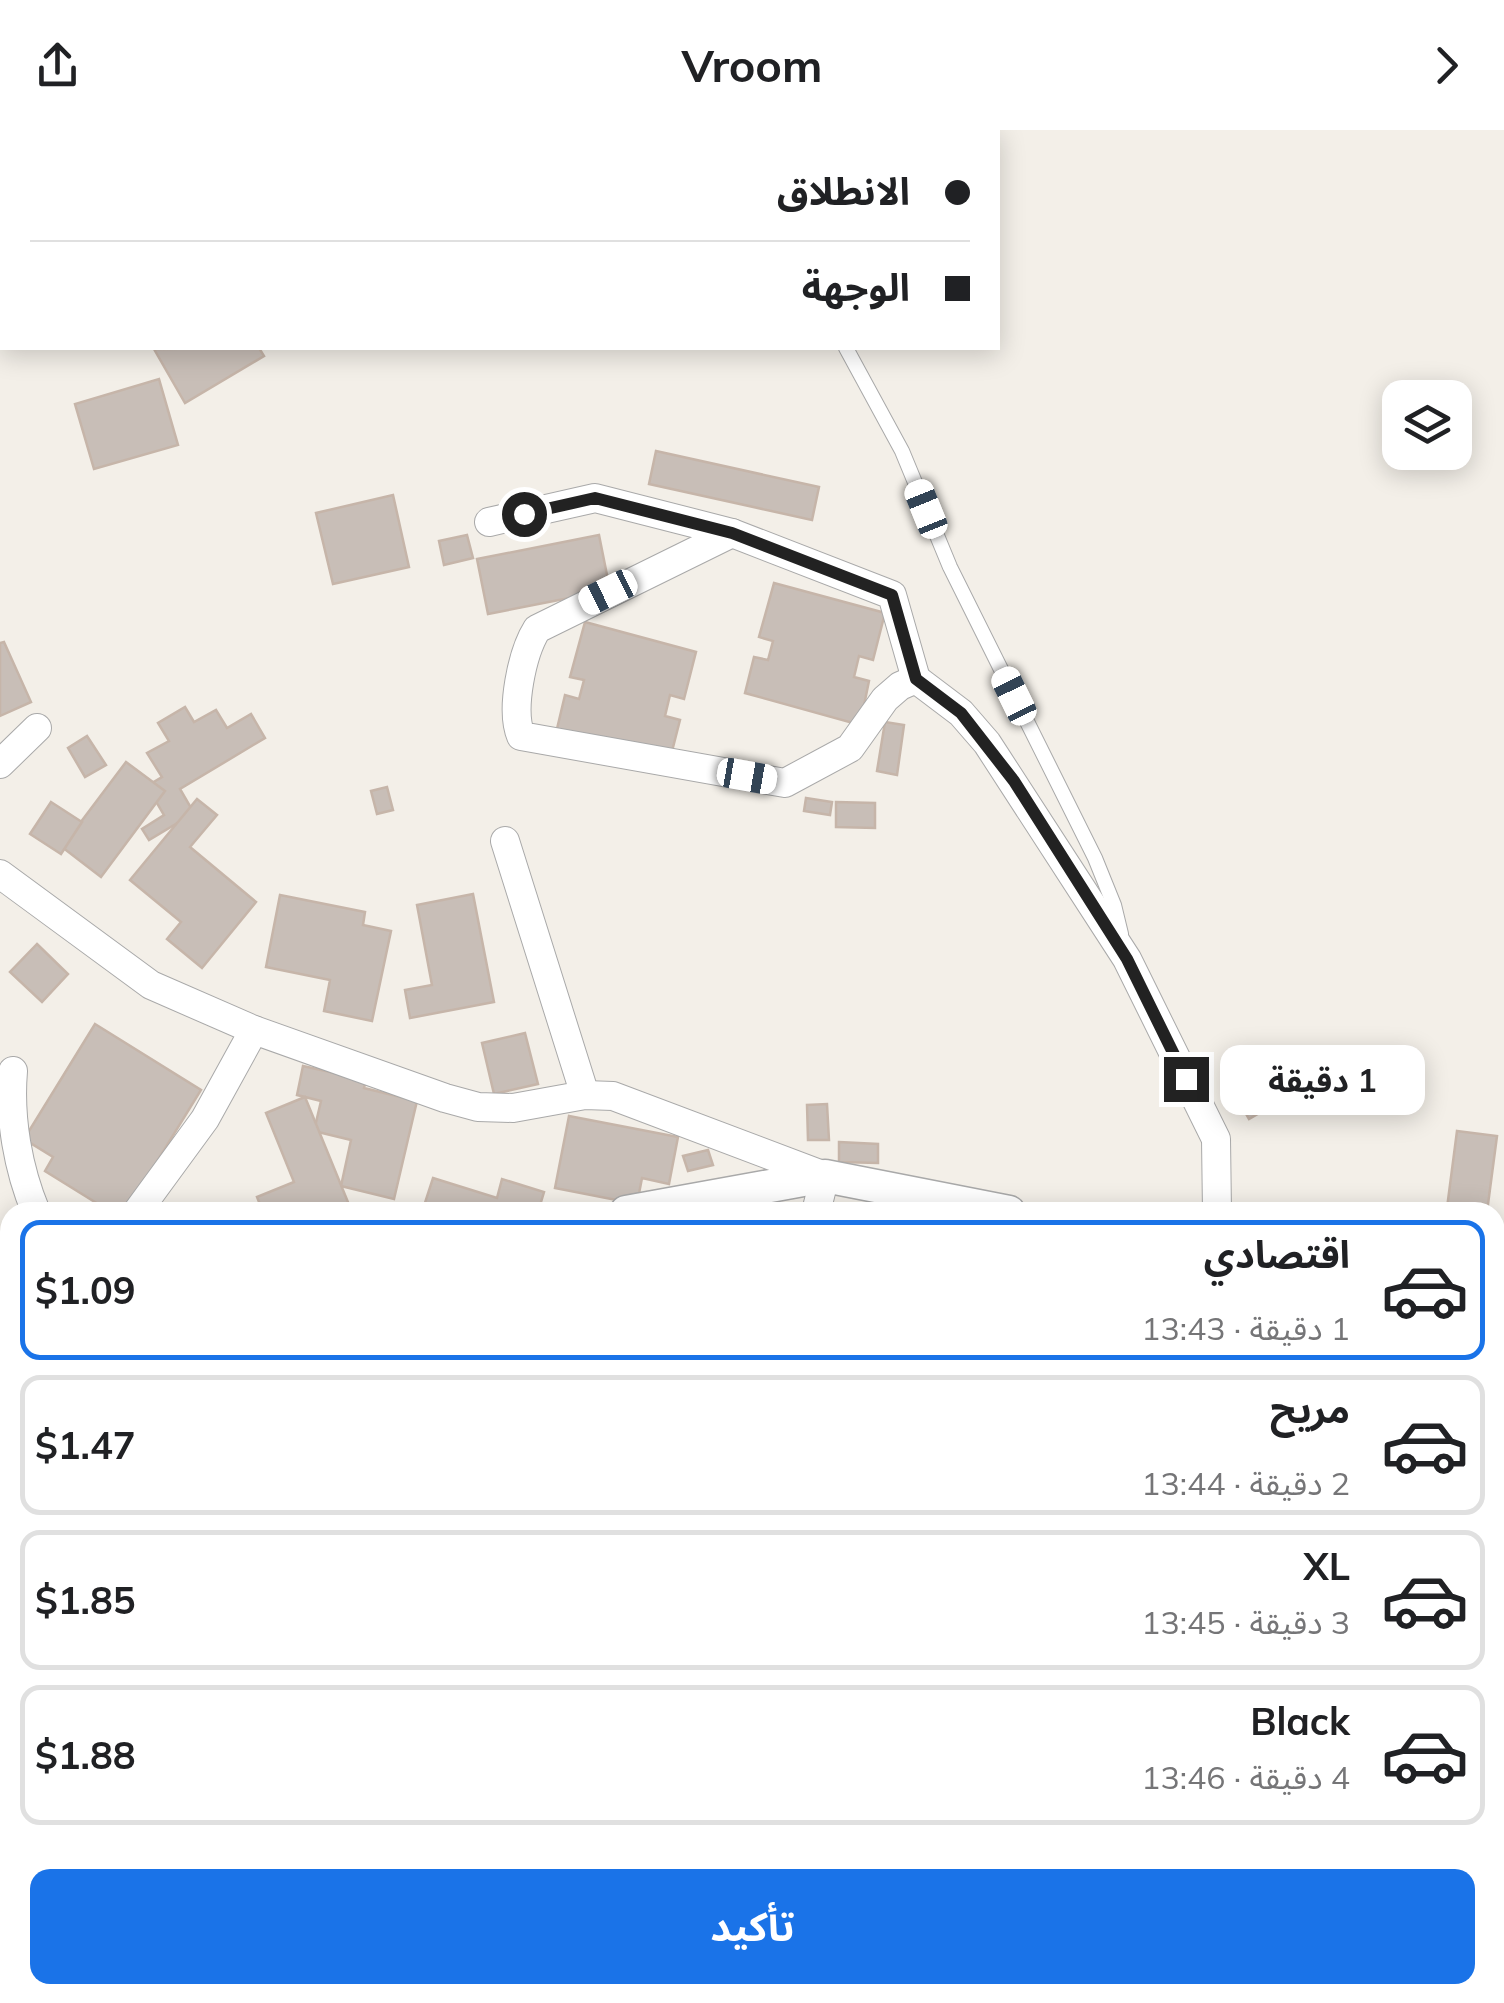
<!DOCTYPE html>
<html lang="ar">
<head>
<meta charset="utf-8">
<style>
  body { margin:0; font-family:Mulish,"Noto Sans Arabic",sans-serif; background:#f6f6f6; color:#202124; direction:rtl; height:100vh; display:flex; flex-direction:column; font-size:38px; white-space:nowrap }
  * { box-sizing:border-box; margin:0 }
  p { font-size:32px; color:#757577 }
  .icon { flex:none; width:55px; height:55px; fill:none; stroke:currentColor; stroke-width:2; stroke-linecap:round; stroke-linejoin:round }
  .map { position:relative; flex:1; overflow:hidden; direction:ltr }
  .drawer { position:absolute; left:0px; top:1072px; width:1505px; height:802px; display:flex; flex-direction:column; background:#fff; border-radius:30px 30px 0 0; box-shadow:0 5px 25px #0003; direction:rtl }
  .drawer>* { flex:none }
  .guide { position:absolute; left:0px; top:0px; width:1000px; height:220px; box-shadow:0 5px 25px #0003; direction:rtl; display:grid; align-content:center; height:220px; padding:0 30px; background:#fff }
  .buttons { position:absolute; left:1382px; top:250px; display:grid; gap:20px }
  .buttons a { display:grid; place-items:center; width:90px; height:90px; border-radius:20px; background:#fff; box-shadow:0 5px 25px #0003; font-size:50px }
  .end { position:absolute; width:45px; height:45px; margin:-22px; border:12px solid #222; background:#fff; box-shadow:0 0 0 5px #fff }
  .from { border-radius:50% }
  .bubble { position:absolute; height:70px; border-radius:20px; background:#fff; box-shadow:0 5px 25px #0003; font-size:32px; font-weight:700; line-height:70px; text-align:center; direction:rtl }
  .car { position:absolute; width:30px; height:60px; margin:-30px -15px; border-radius:12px; box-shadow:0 0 8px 2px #0007; background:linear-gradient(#fff 24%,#345 0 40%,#fff 0 76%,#345 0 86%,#fff 0) }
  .guide b { display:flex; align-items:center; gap:35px; height:95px; font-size:38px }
  .guide b+b { border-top:2px solid #e0e0e0 }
  .guide i { width:25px; height:25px; background:#202124 }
  ul { padding:18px 0 0; list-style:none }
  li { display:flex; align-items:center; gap:30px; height:140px; margin:0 20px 15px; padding:0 10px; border:5px solid #e0e0e0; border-radius:20px }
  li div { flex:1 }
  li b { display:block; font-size:38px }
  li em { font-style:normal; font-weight:700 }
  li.selected { border-color:#1a73e8 }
  li>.icon { width:90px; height:90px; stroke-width:1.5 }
  .cta { display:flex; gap:20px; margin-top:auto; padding:20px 30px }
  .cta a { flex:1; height:115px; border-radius:20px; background:#1a73e8; color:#fff; font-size:40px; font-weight:700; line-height:115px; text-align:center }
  header { display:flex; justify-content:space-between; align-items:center; height:130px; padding:0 30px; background:#fff; font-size:45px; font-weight:700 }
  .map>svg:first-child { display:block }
</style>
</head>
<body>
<header><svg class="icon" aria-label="forward" viewBox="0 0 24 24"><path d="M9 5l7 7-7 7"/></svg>Vroom<svg class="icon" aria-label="share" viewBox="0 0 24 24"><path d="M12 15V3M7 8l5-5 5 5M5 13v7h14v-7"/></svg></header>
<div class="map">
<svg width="1504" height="1873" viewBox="0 0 1504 1873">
  <rect width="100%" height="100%" fill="#f3efe8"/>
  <path fill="#e0dfdf" d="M 1495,1195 L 1504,1197 L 1504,1873 L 1150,1873 L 1151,1865 L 1495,1865 Z"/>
  <g fill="#c8beb7" stroke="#c6b5a9" stroke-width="2.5">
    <path d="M 259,218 L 264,226 L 185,273 L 154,219 Z"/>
    <path d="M 159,249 L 178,315 L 94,339 L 75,274 Z"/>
    <path d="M 656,321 L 819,357 L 812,390 L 649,354 Z"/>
    <path d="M 393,365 L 409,437 L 333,454 L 316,383 Z"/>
    <path d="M 467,405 L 473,428 L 444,435 L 439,411 Z"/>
    <path d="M 599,405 L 610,460 L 488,484 L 477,429 Z"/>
    <path d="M 774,453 L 885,483 L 873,530 L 859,526 L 854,547 L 869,551 L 860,595 L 745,563 L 754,527 L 768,530 L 773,511 L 759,507 Z"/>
    <path d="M 585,492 L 696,522 L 684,569 L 670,565 L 665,586 L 680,590 L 669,633 L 556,603 L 565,565 L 579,569 L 584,550 L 570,547 Z"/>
    <path d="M 4,512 L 31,572 L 0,586 L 0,513 Z"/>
    <path d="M 185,577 L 194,592 L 216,580 L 227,598 L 251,584 L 265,608 L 180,659 L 194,683 L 149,710 L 142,699 L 164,685 L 147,656 L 162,647 L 147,623 L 169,611 L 158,593 Z"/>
    <path d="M 885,592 L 904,595 L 897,645 L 877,641 Z"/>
    <path d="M 87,606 L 106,635 L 85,647 L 68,618 Z"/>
    <path d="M 126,632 L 165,661 L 101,747 L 62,717 Z"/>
    <path d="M 387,657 L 393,680 L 377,684 L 371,661 Z"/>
    <path d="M 806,668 L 832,672 L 830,685 L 804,681 Z"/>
    <path d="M 197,669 L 217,685 L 190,717 L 256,772 L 202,838 L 167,809 L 181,792 L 130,750 Z"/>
    <path d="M 51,672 L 82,692 L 61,724 L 30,704 Z"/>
    <path d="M 836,672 L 875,673 L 875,698 L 836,697 Z"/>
    <path d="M 473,764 L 494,872 L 410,888 L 405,860 L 432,855 L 417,775 Z"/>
    <path d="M 280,765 L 365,782 L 363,795 L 391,801 L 372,891 L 324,881 L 330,850 L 266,837 Z"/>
    <path d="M 37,814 L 68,844 L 42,872 L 10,842 Z"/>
    <path d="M 95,894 L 201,960 L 126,1082 L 111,1082 L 45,1041 L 53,1027 L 24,1009 Z"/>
    <path d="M 525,903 L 538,954 L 494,964 L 482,913 Z"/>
    <path d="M 303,936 L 366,950 L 364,958 L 417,971 L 394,1069 L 341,1056 L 351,1010 L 314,1001 L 321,971 L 297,965 Z"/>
    <path d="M 1250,961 L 1261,982 L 1249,989 L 1237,968 Z"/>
    <path d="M 305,967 L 352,1082 L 263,1082 L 257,1067 L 294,1052 L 266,983 Z"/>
    <path d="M 827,974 L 829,1010 L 808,1010 L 807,975 Z"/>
    <path d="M 569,986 L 678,1007 L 669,1054 L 642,1048 L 637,1074 L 555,1058 Z"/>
    <path d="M 1457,1001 L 1497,1006 L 1487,1082 L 1447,1078 Z"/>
    <path d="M 839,1012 L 878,1014 L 878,1033 L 839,1032 Z"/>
    <path d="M 708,1020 L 713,1035 L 688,1041 L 683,1026 Z"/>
    <path d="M 433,1048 L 497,1068 L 502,1049 L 544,1062 L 538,1082 L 422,1082 Z"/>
    <path d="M 10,1251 L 10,1284 L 7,1285 L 0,1266 L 0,1255 Z"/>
    <path d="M 4,1545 L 10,1546 L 10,1640 L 0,1639 L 0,1571 Z"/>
    <path d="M 1495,1612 L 1504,1613 L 1504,1667 L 1495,1666 Z"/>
    <path d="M 0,1759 L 10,1762 L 10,1791 L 0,1811 Z"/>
    <path d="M 77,1865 L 267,1865 L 301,1873 L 111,1873 Z"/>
    <path d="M 475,1865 L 532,1865 L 567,1873 L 474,1873 Z"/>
    <path d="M 663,1865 L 736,1865 L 734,1873 L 661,1873 Z"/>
    <path d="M 903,1865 L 965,1865 L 963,1873 L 901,1873 Z"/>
    <path d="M 1047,1865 L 1084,1865 L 1082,1873 Z"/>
    <path d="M 1188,1865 L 1242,1865 L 1241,1873 L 1187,1873 Z"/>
    <path d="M 1317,1865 L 1413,1865 L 1412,1873 L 1316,1873 Z"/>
  </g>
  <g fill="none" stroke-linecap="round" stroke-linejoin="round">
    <defs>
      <g id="service">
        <path d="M 173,0 L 174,2"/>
        <path d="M 74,2 L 77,0"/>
        <path d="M 0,92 L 2,90"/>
        <path d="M 846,218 L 902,321 L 950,437 L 1095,728 L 1114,775 L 1121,804"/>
        <path d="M 1495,1340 L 1504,1341"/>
        <path d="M 1495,1548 L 1498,1549 L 1504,1516"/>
        <path d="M 1495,1675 L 1504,1677"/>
      </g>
      <g id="minor">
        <path d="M 489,392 L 595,368 L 732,403 L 892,465 L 916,549"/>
        <path d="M 732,403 L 537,499 C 522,523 510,580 521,606 L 785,653 L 850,618 L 885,569 L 900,556 L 916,549 L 961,583 L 987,613 L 1127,829 L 1216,1009 L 1217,1082"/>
        <path d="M 0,634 L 37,598"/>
        <path d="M 505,711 L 585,965"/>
        <path d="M 0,744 L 151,855 L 254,900 L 445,968 L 478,977 L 513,978 L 585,965 L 613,966 L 825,1046 L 816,1082"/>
        <path d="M 13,941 C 9,988 18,1039 36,1082"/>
        <path d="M 137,1082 L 205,989 L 254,900"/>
        <path d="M 0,1517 L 10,1520"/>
        <path d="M 31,1865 L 59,1873"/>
        <path d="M 995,1868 L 1017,1873"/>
        <path d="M 603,1873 L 605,1865"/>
        <path d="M 765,1873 L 766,1865"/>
      </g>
      <g id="tertiary">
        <path d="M 626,1082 L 825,1046 L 1009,1082"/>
        <path d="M 1495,1171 L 1504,1173"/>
        <path d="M 0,1854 L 10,1825"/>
      </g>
    </defs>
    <use href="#service" stroke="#a9a9a9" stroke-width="16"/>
    <use href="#minor" stroke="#a9a9a9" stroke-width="30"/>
    <use href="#tertiary" stroke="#a9a9a9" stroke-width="35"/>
    <use href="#service" stroke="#fff" stroke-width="14"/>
    <use href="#minor" stroke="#fff" stroke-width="28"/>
    <use href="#tertiary" stroke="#fff" stroke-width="32"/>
  </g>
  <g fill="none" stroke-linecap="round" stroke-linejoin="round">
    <path stroke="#222" stroke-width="12" d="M 524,384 L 595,368 L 732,403 L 892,465 L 916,549 L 961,583 L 1014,651 L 1127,829 L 1186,949"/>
  </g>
</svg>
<div class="buttons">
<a><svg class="icon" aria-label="layers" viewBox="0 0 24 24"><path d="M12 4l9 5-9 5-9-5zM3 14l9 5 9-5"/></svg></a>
</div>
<i class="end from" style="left:524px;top:384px"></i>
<i class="end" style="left:1186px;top:949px"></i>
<div class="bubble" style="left:1220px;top:915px;width:205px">1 دقيقة</div>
<i class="car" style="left:926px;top:379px;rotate:338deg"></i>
<i class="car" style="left:608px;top:462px;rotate:244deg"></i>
<i class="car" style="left:1014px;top:566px;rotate:334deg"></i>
<i class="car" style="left:747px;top:646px;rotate:100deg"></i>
<div class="guide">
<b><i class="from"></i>الانطلاق</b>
<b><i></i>الوجهة</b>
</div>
<section class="drawer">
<ul>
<li class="selected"><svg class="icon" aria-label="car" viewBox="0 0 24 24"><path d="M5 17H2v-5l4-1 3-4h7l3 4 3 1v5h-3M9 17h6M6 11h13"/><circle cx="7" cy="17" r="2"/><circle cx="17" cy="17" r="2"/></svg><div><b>اقتصادي</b><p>1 دقيقة · 13:43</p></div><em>$1.09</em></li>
<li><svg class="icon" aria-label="car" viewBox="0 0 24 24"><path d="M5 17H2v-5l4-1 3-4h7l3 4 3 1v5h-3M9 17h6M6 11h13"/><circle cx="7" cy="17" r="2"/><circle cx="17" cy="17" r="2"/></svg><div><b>مريح</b><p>2 دقيقة · 13:44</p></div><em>$1.47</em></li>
<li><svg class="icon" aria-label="car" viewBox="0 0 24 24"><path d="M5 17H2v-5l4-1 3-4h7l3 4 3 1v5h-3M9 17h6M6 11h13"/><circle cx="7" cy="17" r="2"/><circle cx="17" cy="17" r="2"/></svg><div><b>XL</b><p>3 دقيقة · 13:45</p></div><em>$1.85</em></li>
<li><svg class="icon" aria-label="car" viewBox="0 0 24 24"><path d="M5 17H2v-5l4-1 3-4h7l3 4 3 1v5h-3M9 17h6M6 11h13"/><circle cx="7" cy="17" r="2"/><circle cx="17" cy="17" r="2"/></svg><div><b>Black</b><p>4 دقيقة · 13:46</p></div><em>$1.88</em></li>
</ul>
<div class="cta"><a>تأكيد</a></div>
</section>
</div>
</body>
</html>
